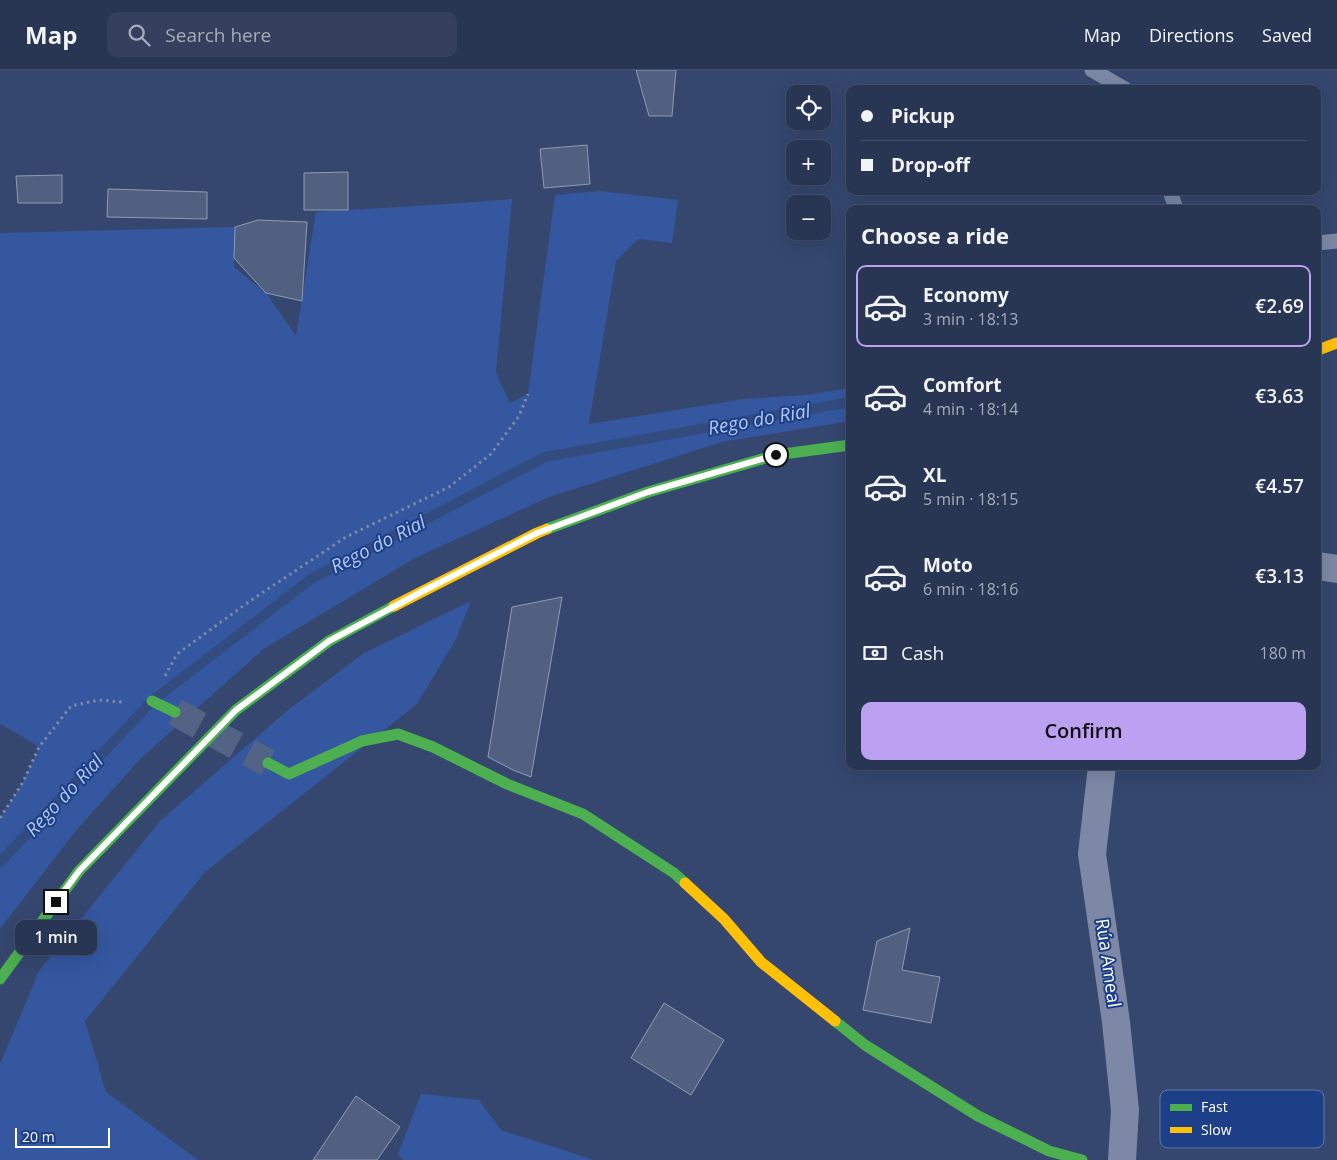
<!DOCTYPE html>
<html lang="en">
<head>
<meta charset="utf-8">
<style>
  body { margin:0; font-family:"Open Sans",sans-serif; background:#34405d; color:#f1f3f6; height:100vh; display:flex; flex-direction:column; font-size:19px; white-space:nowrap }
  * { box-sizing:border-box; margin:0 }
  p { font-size:16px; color:#a5abb8 }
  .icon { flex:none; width:28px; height:28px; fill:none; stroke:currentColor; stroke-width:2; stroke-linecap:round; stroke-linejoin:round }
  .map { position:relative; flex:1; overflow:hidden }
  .side { position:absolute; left:846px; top:135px; width:475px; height:565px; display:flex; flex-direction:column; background:#283553; border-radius:10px; box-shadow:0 5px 20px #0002,0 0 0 1px #44506a }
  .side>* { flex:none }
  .top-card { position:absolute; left:846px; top:15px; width:475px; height:110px; border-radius:10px; box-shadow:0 5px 20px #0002,0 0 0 1px #44506a; display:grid; align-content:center; height:110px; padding:0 15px; background:#283553 }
  .buttons { position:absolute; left:786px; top:15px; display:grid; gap:10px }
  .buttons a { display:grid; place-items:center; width:45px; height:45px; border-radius:10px; background:#283553; box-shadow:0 5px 20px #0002,0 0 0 1px #44506a; font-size:25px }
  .scale { position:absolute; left:15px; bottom:12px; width:95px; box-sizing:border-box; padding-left:5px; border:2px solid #fff; border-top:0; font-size:14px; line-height:18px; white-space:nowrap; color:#fff; -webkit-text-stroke:4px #1d3f87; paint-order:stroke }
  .end { position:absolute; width:22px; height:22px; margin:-11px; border:6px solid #fff; background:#111; box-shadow:0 0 0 2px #111 }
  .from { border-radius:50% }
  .bubble { position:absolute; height:35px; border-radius:10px; background:#283553; box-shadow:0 5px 20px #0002,0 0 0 1px #44506a; font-size:16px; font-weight:600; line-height:35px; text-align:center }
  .top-card b { display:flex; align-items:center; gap:18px; height:48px; font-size:19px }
  .top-card b+b { border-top:1px solid #44506a }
  .top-card i { width:12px; height:12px; background:#f1f3f6 }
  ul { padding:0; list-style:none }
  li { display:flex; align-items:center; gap:15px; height:82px; margin:0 10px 8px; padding:0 5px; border:2px solid transparent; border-radius:10px }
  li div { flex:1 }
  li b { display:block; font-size:19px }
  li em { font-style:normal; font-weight:600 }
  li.on { border-color:#bca0f2 }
  li>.icon { width:45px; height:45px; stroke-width:1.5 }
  h2 { padding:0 15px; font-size:22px; line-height:60px }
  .pay { display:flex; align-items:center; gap:12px; height:55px; padding:0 15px; font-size:19px }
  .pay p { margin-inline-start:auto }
  .primary-button { display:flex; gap:10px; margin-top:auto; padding:10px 15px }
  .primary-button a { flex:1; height:58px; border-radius:10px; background:#bca0f2; color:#111; font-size:20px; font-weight:600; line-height:58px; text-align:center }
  header { display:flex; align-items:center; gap:30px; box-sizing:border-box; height:70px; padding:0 25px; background:#283553; border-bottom:1px solid #44506a }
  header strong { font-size:24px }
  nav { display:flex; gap:28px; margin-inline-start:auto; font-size:18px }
  .search { width:350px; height:45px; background:#34405d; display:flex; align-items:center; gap:12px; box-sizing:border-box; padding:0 18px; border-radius:10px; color:#a5abb8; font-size:19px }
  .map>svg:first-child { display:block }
</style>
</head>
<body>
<header>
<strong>Map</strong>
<div class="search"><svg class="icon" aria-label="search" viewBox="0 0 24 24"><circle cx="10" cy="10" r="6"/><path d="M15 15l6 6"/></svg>Search here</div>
<nav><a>Map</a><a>Directions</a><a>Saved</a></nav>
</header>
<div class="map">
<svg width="1337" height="1090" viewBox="0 0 1337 1090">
  <rect width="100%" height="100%" fill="#35476f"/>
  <g fill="#34579f">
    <path d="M 599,121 L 678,130 L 672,173 L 638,169 L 616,191 L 589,354 L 744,329 L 807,325 L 850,318 L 850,351 L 722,372 L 549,427 L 415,488 L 265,578 L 142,687 L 74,763 L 0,859 L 0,748 L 23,712 L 39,677 L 18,664 L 0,654 L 0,163 L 235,157 L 234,197 L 266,223 L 296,266 L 316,142 L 447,134 L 512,129 L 496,303 L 510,333 L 528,324 L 555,125 Z"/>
    <path d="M 471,531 L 456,569 L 417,634 L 205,802 L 85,951 L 106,1022 L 198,1090 L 0,1090 L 0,994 L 39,901 L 160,751 L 288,640 L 364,583 Z"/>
    <path d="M 421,1024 L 479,1030 L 501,1060 L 594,1090 L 403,1090 L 398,1084 Z"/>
  </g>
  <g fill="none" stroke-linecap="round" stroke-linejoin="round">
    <path stroke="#334c7f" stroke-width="10" d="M 0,792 L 152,631 L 311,509 L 545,387 L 850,332"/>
  </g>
  <g fill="#506080" stroke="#909bb2">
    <path d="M 636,0 L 676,0 L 672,46 L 649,46 Z"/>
    <path d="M 587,75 L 590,114 L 544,118 L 540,79 Z"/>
    <path d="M 348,102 L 348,140 L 304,140 L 304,103 Z"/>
    <path d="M 62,105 L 62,133 L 18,133 L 16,106 Z"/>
    <path d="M 108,119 L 207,122 L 207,149 L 107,147 Z"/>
    <path d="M 258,150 L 307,152 L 302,231 L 266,223 L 234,188 L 235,157 Z"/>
    <path d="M 562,527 L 531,707 L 513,700 L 488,687 L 512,537 Z"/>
    <path d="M 910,858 L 902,900 L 940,907 L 931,953 L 863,940 L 877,871 Z"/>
    <path d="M 664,933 L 724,970 L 691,1025 L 631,988 Z"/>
    <path d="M 356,1026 L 400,1057 L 377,1090 L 313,1090 Z"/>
  </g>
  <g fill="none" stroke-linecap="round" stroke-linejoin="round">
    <path stroke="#536385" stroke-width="28" stroke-dasharray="28 14" stroke-linecap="butt" d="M 175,642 L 268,693"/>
    <g stroke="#7c88a5" stroke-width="3" stroke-dasharray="2.5 4" stroke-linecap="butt">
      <path d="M 165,606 L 177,584 L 250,531 L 346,467 L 449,417 L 491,384 L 519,346 L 528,324"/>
      <path d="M 0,748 L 23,712 L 39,677 L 71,636 L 99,630 L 122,632"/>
    </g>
    <g stroke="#7c88a5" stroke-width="15">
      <path d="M 1092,0 L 1125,19"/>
      <path d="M 1170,121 L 1176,139"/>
      <path d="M 1318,173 L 1337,171"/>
    </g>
    <g stroke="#7c88a5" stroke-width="28">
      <path d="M 1318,496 L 1337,499"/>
      <path d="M 1102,696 L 1092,784 L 1116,952 L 1125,1040 L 1122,1090"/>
    </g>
    <g stroke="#4caf50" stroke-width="11">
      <path d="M 547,459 L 648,422 L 776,385 L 850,375"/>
      <path d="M 152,631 L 175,642"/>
      <path d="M 268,693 L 289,704 L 362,671 L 398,664 L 433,677 L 507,714 L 583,744 L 674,803 L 685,813"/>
      <path d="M 0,909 L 79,801 L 236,640 L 329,571 L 394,536"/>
      <path d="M 835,951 L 865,975 L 978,1046 L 1049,1081 L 1082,1090"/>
    </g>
    <g stroke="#ffc107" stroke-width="11">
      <path d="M 1318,280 L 1337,273"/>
      <path d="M 394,536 L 537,463 L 547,459"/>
      <path d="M 685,813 L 724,849 L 761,892 L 835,951"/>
    </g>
  </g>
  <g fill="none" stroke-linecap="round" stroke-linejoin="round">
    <path stroke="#fff" stroke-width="6" d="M 56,832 L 79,801 L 236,640 L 329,571 L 425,520 L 537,463 L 648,422 L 776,385"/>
  </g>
  <g text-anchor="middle" stroke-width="4" stroke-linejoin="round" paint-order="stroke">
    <g font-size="18" fill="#fff" stroke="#1d3f87">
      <text transform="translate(1108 893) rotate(82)" y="6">Rúa Ameal</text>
    </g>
    <g font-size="19" font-style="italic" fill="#b1c7f2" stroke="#1d3f87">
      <text transform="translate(759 349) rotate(-10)" y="7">Rego do Rial</text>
      <text transform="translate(378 474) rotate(-27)" y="7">Rego do Rial</text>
      <text transform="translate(64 725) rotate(-47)" y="7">Rego do Rial</text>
    </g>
  </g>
  <rect x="1160" y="1020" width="164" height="58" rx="8" fill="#1d3f87" stroke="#6179ab" stroke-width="1"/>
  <rect x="1170" y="1034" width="22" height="7" fill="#4caf50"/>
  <rect x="1170" y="1057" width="22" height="6" fill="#ffc107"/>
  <g font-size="14" fill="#fff">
    <text x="1201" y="1042">Fast</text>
    <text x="1201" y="1065">Slow</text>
  </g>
</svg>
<div class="buttons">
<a><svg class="icon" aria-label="locate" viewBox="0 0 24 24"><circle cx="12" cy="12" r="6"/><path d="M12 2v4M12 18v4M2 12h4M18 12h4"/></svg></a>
<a>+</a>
<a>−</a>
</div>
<div class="scale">20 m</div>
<i class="end from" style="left:776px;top:385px"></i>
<i class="end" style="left:56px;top:832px"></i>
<div class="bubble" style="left:15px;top:850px;width:82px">1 min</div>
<div class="top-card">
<b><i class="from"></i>Pickup</b>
<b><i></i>Drop-off</b>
</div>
<section class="side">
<h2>Choose a ride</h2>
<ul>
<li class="on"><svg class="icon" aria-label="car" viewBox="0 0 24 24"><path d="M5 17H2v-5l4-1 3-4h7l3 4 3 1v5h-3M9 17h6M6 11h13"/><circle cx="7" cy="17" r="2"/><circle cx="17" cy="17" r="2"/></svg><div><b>Economy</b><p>3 min · 18:13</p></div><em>€2.69</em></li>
<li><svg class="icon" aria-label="car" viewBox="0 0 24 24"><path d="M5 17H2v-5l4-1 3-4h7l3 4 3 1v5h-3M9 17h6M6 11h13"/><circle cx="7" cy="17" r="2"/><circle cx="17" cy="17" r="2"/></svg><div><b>Comfort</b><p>4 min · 18:14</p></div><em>€3.63</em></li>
<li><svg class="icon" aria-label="car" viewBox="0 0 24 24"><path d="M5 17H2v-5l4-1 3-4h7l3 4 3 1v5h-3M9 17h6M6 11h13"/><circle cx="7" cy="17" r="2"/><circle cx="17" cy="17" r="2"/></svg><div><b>XL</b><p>5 min · 18:15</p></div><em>€4.57</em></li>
<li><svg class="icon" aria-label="car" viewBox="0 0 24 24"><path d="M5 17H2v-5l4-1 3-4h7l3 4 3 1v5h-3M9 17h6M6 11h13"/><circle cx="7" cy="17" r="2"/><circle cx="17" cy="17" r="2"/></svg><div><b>Moto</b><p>6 min · 18:16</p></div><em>€3.13</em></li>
</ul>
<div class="pay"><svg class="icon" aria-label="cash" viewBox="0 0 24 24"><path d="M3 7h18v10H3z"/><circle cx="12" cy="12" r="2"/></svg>Cash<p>180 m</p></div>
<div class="primary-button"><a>Confirm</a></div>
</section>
</div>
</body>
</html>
